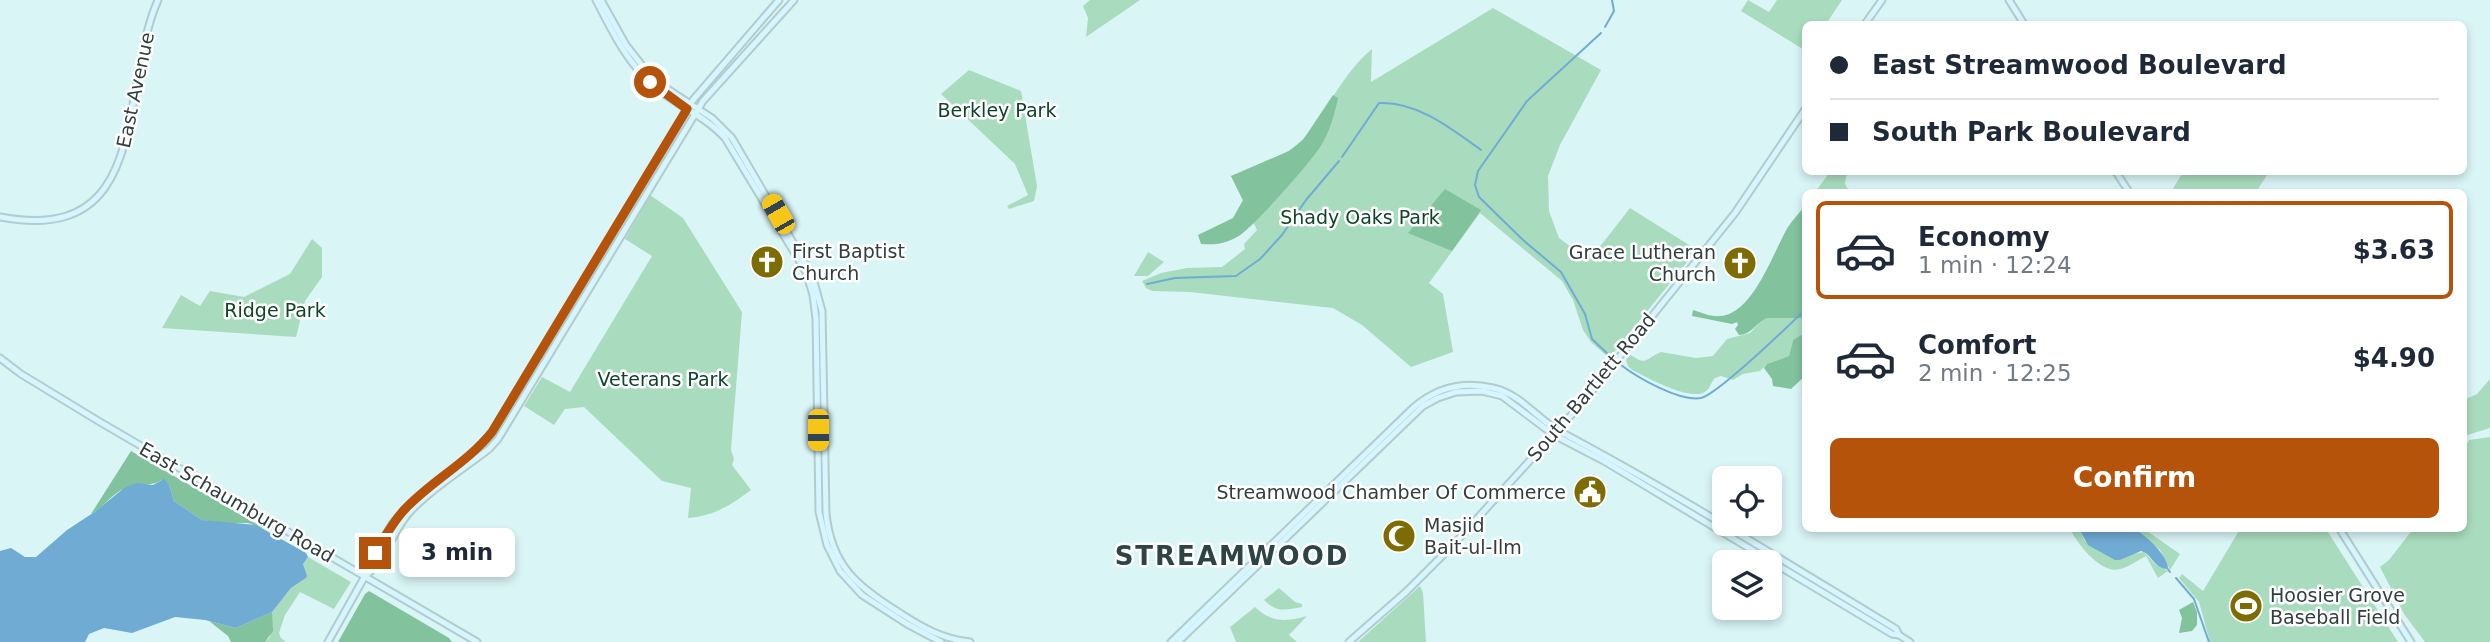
<!DOCTYPE html>
<html lang="en">
<head>
<meta charset="utf-8">
<style>
  body { margin:0; font-family:"DejaVu Sans",sans-serif; background:#f2f2f3; color:#1f2937; height:100vh; display:flex; flex-direction:column; font-size:26px; white-space:nowrap }
  * { box-sizing:border-box; margin:0 }
  p { font-size:23px; color:#747a83 }
  .icon { flex:none; width:38px; height:38px; fill:none; stroke:currentColor; stroke-width:2; stroke-linecap:round; stroke-linejoin:round }
  .map { position:relative; flex:1; overflow:hidden }
  .panel { position:absolute; left:1802px; top:189px; width:665px; height:343px; display:flex; flex-direction:column; background:#fff; border-radius:10px; box-shadow:0 4px 10px #0003 }
  .panel>* { flex:none }
  .guide { position:absolute; left:1802px; top:21px; width:665px; height:154px; border-radius:10px; box-shadow:0 4px 10px #0003; display:grid; align-content:center; height:154px; padding:0 28px; background:#fff }
  .buttons { position:absolute; left:1712px; top:466px; display:grid; gap:14px }
  .buttons a { display:grid; place-items:center; width:70px; height:70px; border-radius:10px; background:#fff; box-shadow:0 4px 10px #0003; font-size:35px }
  .end { position:absolute; width:32px; height:32px; margin:-16px; border:9px solid #b45309; background:#fff; box-shadow:0 0 0 4px #fff }
  .from { border-radius:50% }
  .bubble { position:absolute; height:49px; border-radius:10px; background:#fff; box-shadow:0 4px 10px #0003; font-size:23px; font-weight:700; line-height:49px; text-align:center }
  .car { position:absolute; width:21px; height:42px; margin:-21px -10px; border-radius:9px; box-shadow:0 0 5px 2px #0007; background:linear-gradient(#f5c518 24%,#345 0 40%,#f5c518 0 76%,#345 0 86%,#f5c518 0) }
  .guide b { display:flex; align-items:center; gap:24px; height:66px; font-size:26px }
  .guide b+b { border-top:2px solid #e0e1e3 }
  .guide i { width:18px; height:18px; background:#1f2937 }
  ul { padding:12px 0 0; list-style:none }
  li { display:flex; align-items:center; gap:21px; height:98px; margin:0 14px 10px; padding:0 14px; border:4px solid transparent; border-radius:10px }
  li div { flex:1 }
  li b { display:block; font-size:26px }
  li em { font-style:normal; font-weight:700 }
  li.selected { border-color:#b45309 }
  li>.icon { width:63px; height:63px; stroke-width:1.5 }
  .action { display:flex; gap:14px; margin-top:auto; padding:14px 28px }
  .action a { flex:1; height:80px; border-radius:10px; background:#b45309; color:#fff; font-size:28px; font-weight:700; line-height:80px; text-align:center }
  .map>svg:first-child { display:block }
</style>
</head>
<body>
<div class="map">
<svg width="2490" height="642" viewBox="0 0 2490 642">
  <rect width="100%" height="100%" fill="#daf5f6"/>
  <g fill="#a9dcbe">
    <path d="M 1090,0 L 1140,0 L 1086,37 L 1088,18 L 1083,6 Z"/>
    <path d="M 1748,0 L 1769,12 L 1777,0 L 1842,0 L 1826,24 L 1806,24 L 1806,51 L 1741,11 Z"/>
    <path d="M 1493,8 L 1601,70 L 1560,145 L 1548,176 L 1549,211 L 1559,238 L 1582,255 L 1595,253 L 1630,208 L 1697,250 L 1609,358 L 1591,342 L 1583,330 L 1573,300 L 1562,281 L 1480,213 L 1429,283 L 1443,294 L 1453,352 L 1411,367 L 1362,325 L 1333,308 L 1190,292 L 1152,291 L 1146,288 L 1142,281 L 1161,273 L 1187,268 L 1222,267 L 1245,249 L 1244,244 L 1257,230 L 1231,176 C 1254,166 1286,158 1303,139 C 1328,110 1342,74 1372,49 L 1371,82 Z"/>
    <path d="M 969,70 L 1021,91 L 1037,186 L 1034,201 L 1009,209 L 1007,206 L 1028,195 L 1015,164 L 941,94 Z"/>
    <path d="M 1830,172 L 1847,172 L 1845,183 L 1847,188 L 1856,192 L 1815,192 Z"/>
    <path d="M 2183,172 L 2269,172 L 2256,192 L 2171,192 Z"/>
    <path d="M 650,195 L 683,218 L 742,312 L 731,450 L 734,459 L 732,465 L 751,490 C 731,505 714,516 688,518 L 691,488 L 662,481 L 584,407 L 565,409 L 554,425 L 524,406 L 542,377 L 570,392 L 652,256 L 625,239 Z"/>
    <path d="M 312,239 L 322,248 L 322,277 L 305,301 L 296,337 L 162,328 L 181,295 L 200,306 L 210,291 L 244,297 L 290,274 Z"/>
    <path d="M 1148,252 L 1164,262 L 1148,276 L 1134,276 Z"/>
    <path d="M 1806,316 L 1806,332 L 1793,340 L 1789,356 L 1767,364 L 1760,371 L 1743,374 L 1733,380 L 1721,376 L 1715,378 C 1711,382 1711,387 1706,391 C 1692,403 1647,377 1632,370 L 1628,366 L 1626,360 L 1629,354 C 1648,366 1643,360 1661,352 L 1696,358 L 1713,356 L 1727,339 L 1750,333 L 1762,320 L 1767,318 L 1801,318 Z"/>
    <path d="M 2490,379 L 2490,428 L 2464,436 L 2464,400 L 2477,394 Z"/>
    <path d="M 2490,437 L 2490,642 L 2425,642 L 2404,614 L 2380,567 L 2389,560 L 2413,529 L 2464,528 L 2464,450 L 2469,440 Z"/>
    <path d="M 2070,529 L 2079,529 L 2085,541 L 2120,560 L 2132,554 L 2144,552 L 2155,564 L 2168,571 L 2158,578 L 2146,556 C 2138,560 2129,567 2120,569 C 2101,575 2077,543 2070,529 Z"/>
    <path d="M 2132,529 L 2144,529 L 2180,554 L 2170,570 L 2160,550 Z"/>
    <path d="M 2240,529 L 2326,529 L 2398,642 L 2210,642 L 2199,602 L 2179,578 L 2182,574 L 2203,591 Z"/>
    <path d="M 308,557 L 351,582 L 334,609 L 300,592 L 285,615 L 279,633 L 281,638 L 286,642 L 265,642 L 270,637 L 271,613 L 291,588 L 306,578 L 303,564 Z"/>
    <path d="M 1420,586 L 1423,593 L 1426,642 L 1358,642 Z"/>
    <path d="M 1279,588 L 1295,602 L 1302,604 L 1302,607 C 1285,610 1277,613 1264,600 Z"/>
    <path d="M 1255,607 C 1272,623 1285,622 1307,616 L 1289,635 L 1297,642 L 1236,642 L 1230,627 Z"/>
  </g>
  <g fill="#82c29d">
    <path d="M 1333,95 L 1338,98 C 1335,112 1330,131 1322,144 C 1314,159 1251,230 1237,237 C 1224,244 1215,245 1201,244 L 1198,235 L 1233,218 L 1243,200 L 1231,176 L 1289,151 L 1303,140 Z"/>
    <path d="M 1445,189 L 1481,210 L 1452,251 L 1408,233 Z"/>
    <path d="M 1806,205 L 1806,316 L 1801,318 L 1767,318 C 1755,323 1753,334 1739,335 L 1735,329 L 1738,325 L 1737,322 L 1732,324 L 1692,316 L 1693,310 C 1702,313 1711,317 1720,316 C 1753,315 1774,250 1788,227 C 1793,219 1800,212 1806,205 Z"/>
    <path d="M 1806,332 L 1806,375 L 1791,389 L 1773,386 L 1772,379 L 1764,368 L 1767,364 L 1789,356 L 1793,340 Z"/>
    <path d="M 131,451 L 265,529 L 248,523 L 221,523 L 202,520 L 174,501 L 169,485 L 162,480 C 148,488 137,482 123,489 C 111,495 103,508 91,514 Z"/>
    <path d="M 369,591 L 449,638 L 452,642 L 338,642 L 365,594 Z"/>
    <path d="M 2193,602 L 2197,612 L 2197,625 L 2192,631 L 2179,633 L 2182,618 L 2179,610 Z"/>
    <path d="M 272,612 L 273,631 L 265,642 L 231,642 L 228,636 L 209,621 L 236,628 Z"/>
  </g>
  <g fill="#70abd3">
    <path d="M 164,479 L 169,485 L 174,501 L 202,520 L 256,525 L 306,553 L 308,557 L 303,564 L 307,576 L 306,578 L 291,588 L 272,612 L 236,628 L 205,620 L 175,617 L 132,633 L 104,628 L 89,634 L 85,642 L 0,642 L 0,551 L 11,548 L 25,557 L 36,557 L 67,530 L 96,511 L 124,488 L 136,483 L 153,485 Z"/>
    <path d="M 2079,529 C 2095,528 2115,525 2130,528 C 2143,531 2166,554 2168,567 L 2166,569 C 2153,567 2152,554 2141,551 L 2120,560 L 2115,560 L 2088,545 Z"/>
  </g>
  <g fill="none" stroke-linecap="round" stroke-linejoin="round">
    <g stroke="#70abd3" stroke-width="2">
      <path d="M 1605,27 L 1614,11 L 1612,0"/>
      <path d="M 1601,33 L 1527,101 L 1478,171 L 1475,185 L 1479,197 L 1523,240 L 1561,272 L 1585,314 L 1592,339 L 1611,357"/>
      <path d="M 1342,157 L 1379,103 C 1417,101 1452,129 1481,150"/>
      <path d="M 1147,284 L 1175,278 L 1236,276 L 1260,259 L 1282,235 L 1306,200 L 1339,161"/>
      <path d="M 1621,365 C 1638,378 1680,402 1701,398 C 1719,394 1789,325 1806,309"/>
      <path d="M 2167,568 L 2170,572"/>
      <path d="M 2176,578 L 2194,599 L 2209,642"/>
    </g>
    <defs>
      <g id="secondary">
        <path d="M 596,0 C 612,31 627,63 654,86 C 676,105 705,116 725,138 L 806,272 L 813,295 L 816,319 L 819,512 L 827,545 L 840,571 L 862,595 L 907,624 L 941,642"/>
        <path d="M 601,0 L 626,45 L 648,73 L 669,90 L 712,118 L 732,138 L 812,275 L 822,311 L 826,513 C 831,566 858,587 900,613 C 923,628 943,639 970,642"/>
        <path d="M 2009,0 L 2024,24"/>
        <path d="M 1865,24 L 1882,0"/>
        <path d="M 2116,172 L 2129,192"/>
        <path d="M 0,217 C 153,246 118,91 158,0"/>
        <path d="M 0,358 L 21,374 L 100,422 L 477,642"/>
        <path d="M 2339,528 L 2411,642"/>
        <path d="M 365,576 C 385,562 392,533 408,514 C 427,492 466,467 489,449 L 498,439 L 703,101 L 794,0"/>
        <path d="M 328,642 L 365,576 L 366,567 L 392,524 L 404,510 L 474,452 L 492,432 L 693,100 L 779,0"/>
        <path d="M 1171,642 L 1413,408 C 1436,388 1463,381 1493,388 C 1521,394 1536,418 1559,431 C 1674,492 1785,562 1896,629 L 1899,635"/>
        <path d="M 1178,642 L 1423,406 L 1438,398 L 1456,392 L 1482,391 L 1502,396 L 1554,435 L 1604,461 L 1892,634 L 1899,635 L 1910,642"/>
        <path d="M 1349,642 L 1406,592 L 1454,544 L 1583,402 L 1735,213 L 1806,108"/>
      </g>
    </defs>
    <use href="#secondary" stroke="#b2cccd" stroke-width="9"/>
    <use href="#secondary" stroke="#d6f5fe" stroke-width="5"/>
  </g>
  <g fill="none" stroke-linecap="round" stroke-linejoin="round">
    <path stroke="#b45309" stroke-width="9" d="M 375,553 C 385,537 393,521 406,508 C 433,480 468,462 492,432 L 687,109 L 650,82"/>
  </g>
  <defs>
    <symbol id="church-disc" viewBox="-11 -11 22 22"><circle r="9.5" fill="#7d6b04" stroke="#fff"/><path d="M-1.2-6h2.4v3.5h3.3v2.4h-3.3V6h-2.4V-.1h-3.3v-2.4h3.3Z" fill="#fff"/></symbol>
    <symbol id="civic-disc" viewBox="-11 -11 22 22"><circle r="9.5" fill="#7d6b04" stroke="#fff"/><path d="M-.6-6.5H3V-4.5H.6V-3L4-1V1h2V6H-6V1h2V-1L-.6-3ZM-1.2 2.5V6h2.4V2.5Z" fill="#fff"/></symbol>
    <symbol id="mosque-disc" viewBox="-11 -11 22 22"><circle r="9.5" fill="#7d6b04" stroke="#fff"/><path d="M3.5-4.9A6 6 0 1 0 3.5 4.9A5 5 0 1 1 3.5-4.9Z" fill="#fff"/></symbol>
    <symbol id="stadium-disc" viewBox="-11 -11 22 22"><circle r="9.5" fill="#7d6b04" stroke="#fff"/><path d="M0-5a6.5 5 0 1 0 0 10a6.5 5 0 1 0 0-10ZM-3.5-1.8h7v3.6h-7Z" fill="#fff"/></symbol>
  </defs>
  <g fill-rule="evenodd">
    <use href="#church-disc" x="748" y="243" width="38" height="38"/>
    <use href="#church-disc" x="1721" y="244" width="38" height="38"/>
    <use href="#civic-disc" x="1571" y="473" width="38" height="38"/>
    <use href="#mosque-disc" x="1380" y="517" width="38" height="38"/>
    <use href="#stadium-disc" x="2227" y="587" width="38" height="38"/>
  </g>
  <g text-anchor="middle" stroke-width="5" stroke-linejoin="round" paint-order="stroke">
    <g font-size="19" fill="#323d3d" stroke="#fff">
      <text transform="translate(135 90) rotate(-78)" y="7">East Avenue</text>
      <text transform="translate(1591 387) rotate(-50)" y="7">South Bartlett Road</text>
      <text transform="translate(237 502) rotate(30)" y="7">East Schaumburg Road</text>
    </g>
    <g font-size="19" fill="#10432a" stroke="#fff">
      <text x="997" y="117">Berkley Park</text>
      <text x="1360" y="224">Shady Oaks Park</text>
      <text x="275" y="317">Ridge Park</text>
      <text x="663" y="386">Veterans Park</text>
    </g>
    <g font-size="19" fill="#323d3d" stroke="#fff" text-anchor="start">
      <text x="792" y="258">First Baptist<tspan x="792" dy="22">Church</tspan></text>
      <text x="1716" y="259" text-anchor="end">Grace Lutheran<tspan x="1716" dy="22">Church</tspan></text>
      <text x="1566" y="499" text-anchor="end">Streamwood Chamber Of Commerce</text>
      <text x="1424" y="532">Masjid<tspan x="1424" dy="22">Bait-ul-Ilm</tspan></text>
      <text x="2270" y="602">Hoosier Grove<tspan x="2270" dy="22">Baseball Field</tspan></text>
    </g>
    <g font-size="26" font-weight="bold" letter-spacing="2" fill="#2d4344" stroke="#fff">
      <text x="1232" y="565">STREAMWOOD</text>
    </g>
  </g>
</svg>
<div class="buttons">
<a><svg class="icon" aria-label="locate" viewBox="0 0 24 24"><circle cx="12" cy="12" r="6"/><path d="M12 2v4M12 18v4M2 12h4M18 12h4"/></svg></a>
<a><svg class="icon" aria-label="layers" viewBox="0 0 24 24"><path d="M12 4l9 5-9 5-9-5zM3 14l9 5 9-5"/></svg></a>
</div>
<i class="end from" style="left:650px;top:82px"></i>
<i class="end" style="left:375px;top:553px"></i>
<div class="bubble" style="left:399px;top:528px;width:116px">3 min</div>
<i class="car" style="left:778px;top:214px;rotate:330deg"></i>
<i class="car" style="left:818px;top:430px;rotate:180deg"></i>
<div class="guide">
<b><i class="from"></i>East Streamwood Boulevard</b>
<b><i></i>South Park Boulevard</b>
</div>
<section class="panel">
<ul>
<li class="selected"><svg class="icon" aria-label="car" viewBox="0 0 24 24"><path d="M5 17H2v-5l4-1 3-4h7l3 4 3 1v5h-3M9 17h6M6 11h13"/><circle cx="7" cy="17" r="2"/><circle cx="17" cy="17" r="2"/></svg><div><b>Economy</b><p>1 min · 12:24</p></div><em>$3.63</em></li>
<li><svg class="icon" aria-label="car" viewBox="0 0 24 24"><path d="M5 17H2v-5l4-1 3-4h7l3 4 3 1v5h-3M9 17h6M6 11h13"/><circle cx="7" cy="17" r="2"/><circle cx="17" cy="17" r="2"/></svg><div><b>Comfort</b><p>2 min · 12:25</p></div><em>$4.90</em></li>
</ul>
<div class="action"><a>Confirm</a></div>
</section>
</div>
</body>
</html>
